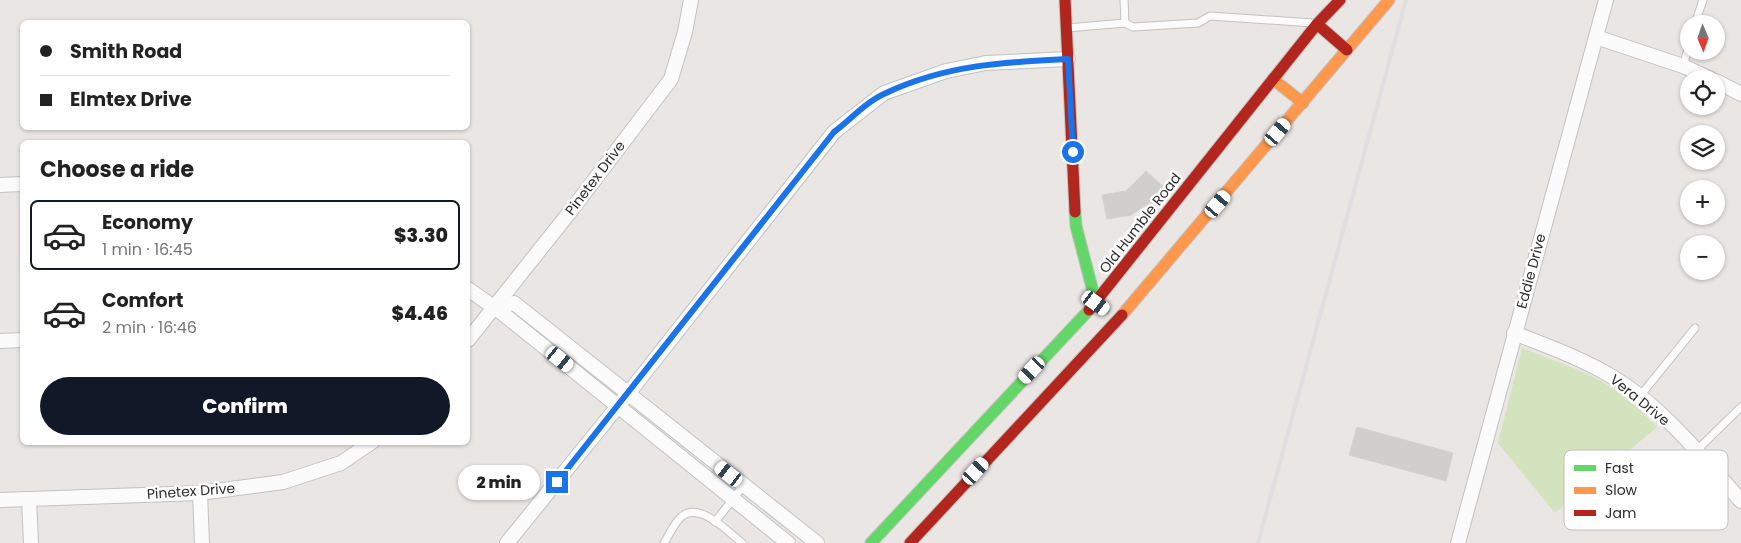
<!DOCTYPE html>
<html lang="en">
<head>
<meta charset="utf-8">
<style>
  body { margin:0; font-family:Poppins,sans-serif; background:#f6f6f6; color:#222; height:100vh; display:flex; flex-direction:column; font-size:19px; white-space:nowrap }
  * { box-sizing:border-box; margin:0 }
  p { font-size:16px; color:#767676 }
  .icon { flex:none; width:28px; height:28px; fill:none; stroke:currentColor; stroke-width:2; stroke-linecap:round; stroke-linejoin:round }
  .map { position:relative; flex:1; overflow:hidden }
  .details { position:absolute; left:20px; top:140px; width:450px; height:305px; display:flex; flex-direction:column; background:#fff; border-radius:8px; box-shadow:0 1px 4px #0004 }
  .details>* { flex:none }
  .guide { position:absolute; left:20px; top:20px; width:450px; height:110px; border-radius:8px; box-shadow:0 1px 4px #0004; display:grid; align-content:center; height:110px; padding:0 20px; background:#fff }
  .needle { width:32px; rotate:178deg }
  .fabs { position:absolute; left:1680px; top:15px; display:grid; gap:10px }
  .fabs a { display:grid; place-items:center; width:45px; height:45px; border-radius:50%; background:#fff; box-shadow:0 1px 4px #0004; font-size:25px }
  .end { position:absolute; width:22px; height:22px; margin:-11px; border:6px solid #1a73e8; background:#fff; box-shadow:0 0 0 2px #fff }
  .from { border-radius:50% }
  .bubble { position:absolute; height:35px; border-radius:18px; background:#fff; box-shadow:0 1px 4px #0004; font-size:16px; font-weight:800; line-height:35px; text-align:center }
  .car { position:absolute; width:15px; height:30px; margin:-15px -8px; border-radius:6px; box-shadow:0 0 4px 1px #0007; background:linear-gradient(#fff 24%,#345 0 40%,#fff 0 76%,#345 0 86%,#fff 0) }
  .guide b { display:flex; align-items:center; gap:18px; height:48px; font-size:19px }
  .guide b+b { border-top:1px solid #e0e0e0 }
  .guide i { width:12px; height:12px; background:#222 }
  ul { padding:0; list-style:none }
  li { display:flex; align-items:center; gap:15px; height:70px; margin:0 10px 8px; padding:0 10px; border:2px solid transparent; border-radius:8px }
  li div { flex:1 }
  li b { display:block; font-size:19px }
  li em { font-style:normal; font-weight:800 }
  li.on { border-color:#111827 }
  li>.icon { width:45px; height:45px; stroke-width:1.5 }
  h2 { padding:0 20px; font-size:22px; line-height:60px }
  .cta { display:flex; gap:10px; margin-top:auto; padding:10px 20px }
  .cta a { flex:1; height:58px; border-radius:30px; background:#111827; color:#fff; font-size:20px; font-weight:800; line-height:58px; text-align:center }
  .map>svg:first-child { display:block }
</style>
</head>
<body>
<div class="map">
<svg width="1741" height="543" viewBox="0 0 1741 543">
  <rect width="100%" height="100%" fill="#eae6e3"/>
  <path fill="#d2e3be" d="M 1522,348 C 1556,362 1594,373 1623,396 C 1635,405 1646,416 1657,427 L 1555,513 L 1498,443 Z"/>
  <g fill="#d1cfcc" stroke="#d5d2cf">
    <path d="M 1146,171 L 1169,192 L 1164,199 L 1156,207 L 1151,202 L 1131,215 L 1107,219 L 1102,195 L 1126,191 Z"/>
    <path d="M 1357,427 L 1453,453 L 1446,481 L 1349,455 Z"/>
  </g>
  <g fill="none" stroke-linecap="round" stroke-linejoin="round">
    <defs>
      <g id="lane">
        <path d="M 1124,0 L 1125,23"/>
        <path d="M 1695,24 L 1703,0"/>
        <path d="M 1067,28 L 1125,23 L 1133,27 L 1198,23 L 1210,16 L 1313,23"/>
        <path d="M 1683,66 L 1689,46"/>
        <path d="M 1640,396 L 1695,328"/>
        <path d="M 1696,451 L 1741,407"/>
        <path d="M 715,522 L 743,486"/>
        <path d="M 664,543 C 669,535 673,526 679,519 C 697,498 728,532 742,543"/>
      </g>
      <g id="street">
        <path d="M 1596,37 L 1683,66 L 1711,79"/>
        <path d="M 1716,81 L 1741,94"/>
        <path d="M 0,185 L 22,184"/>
        <path d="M 468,289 L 502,313 L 788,543"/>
        <path d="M 493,308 L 514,303 L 817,543"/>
        <path d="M 1514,333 C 1544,345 1574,355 1602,371 C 1658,401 1700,454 1741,501"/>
        <path d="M 468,340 L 573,208 L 671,79 L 685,32 L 691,0"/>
        <path d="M 0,341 L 22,340"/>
        <path d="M 200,493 L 202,543"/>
        <path d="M 29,499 L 31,543"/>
        <path d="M 0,500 L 200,493 L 283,482 L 341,463 L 372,442"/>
        <path d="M 507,543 L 627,395 L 834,132 L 884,93 L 946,71 L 986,63 L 1068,59"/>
        <path d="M 1458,543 L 1606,0"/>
      </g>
      <g id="fast">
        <path d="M 1075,212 L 1076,226 L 1096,303 L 1104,309"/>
        <path d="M 871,543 L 1089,310"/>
      </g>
      <g id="slow">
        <path d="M 1273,79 L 1303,103"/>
        <path d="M 1122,315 L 1389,0"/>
      </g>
      <g id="jam">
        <path d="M 1065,0 L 1075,212"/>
        <path d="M 1317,24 L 1347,50"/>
        <path d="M 1089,310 L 1317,24 L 1340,0"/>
        <path d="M 910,543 L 1122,315"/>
      </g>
    </defs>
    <use href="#lane" stroke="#c3c2c2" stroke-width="9"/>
    <use href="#street" stroke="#c3c2c2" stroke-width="16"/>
    <use href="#fast" stroke="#c3c2c2" stroke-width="13"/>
    <use href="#slow" stroke="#c3c2c2" stroke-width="13"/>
    <use href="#jam" stroke="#c3c2c2" stroke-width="13"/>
    <use href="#lane" stroke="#fcfbfb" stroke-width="7"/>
    <use href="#street" stroke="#fcfbfb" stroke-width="14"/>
    <use href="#fast" stroke="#63d668" stroke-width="11"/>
    <use href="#slow" stroke="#ff974d" stroke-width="11"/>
    <use href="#jam" stroke="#b3261e" stroke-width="11"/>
    <path stroke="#dfdee0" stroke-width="4" d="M 1258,543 L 1406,0"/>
  </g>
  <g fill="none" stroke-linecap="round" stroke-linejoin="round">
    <path stroke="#1a73e8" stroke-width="6" d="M 557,482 L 834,132 C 850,120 867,101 886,93 C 945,65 1004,62 1068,59 L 1073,152"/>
  </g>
  <g text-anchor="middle" stroke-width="5" stroke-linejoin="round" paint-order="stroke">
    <g font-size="14" fill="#2d2d2d" stroke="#fff">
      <text transform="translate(595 178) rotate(-53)" y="5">Pinetex Drive</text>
      <text transform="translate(1140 223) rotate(-52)" y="5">Old Humble Road</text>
      <text transform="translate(1531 271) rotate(-75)" y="5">Eddie Drive</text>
      <text transform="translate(1640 400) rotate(39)" y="5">Vera Drive</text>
      <text transform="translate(191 491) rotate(-4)" y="5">Pinetex Drive</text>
    </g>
  </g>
  <rect x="1564" y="450" width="164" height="80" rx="8" fill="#fff" stroke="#c0c0c0" stroke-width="1"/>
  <rect x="1574" y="465" width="22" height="6" fill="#63d668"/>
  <rect x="1574" y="487" width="22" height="7" fill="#ff974d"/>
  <rect x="1574" y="510" width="22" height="6" fill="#b3261e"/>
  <g font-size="14" fill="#2d2d2d">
    <text x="1605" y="473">Fast</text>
    <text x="1605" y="495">Slow</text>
    <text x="1605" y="518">Jam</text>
  </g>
</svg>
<div class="fabs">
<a><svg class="needle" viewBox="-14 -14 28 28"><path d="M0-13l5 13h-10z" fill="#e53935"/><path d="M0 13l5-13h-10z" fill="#767676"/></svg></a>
<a><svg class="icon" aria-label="locate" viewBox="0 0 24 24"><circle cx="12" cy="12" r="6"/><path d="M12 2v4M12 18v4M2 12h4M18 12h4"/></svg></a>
<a><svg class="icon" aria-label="layers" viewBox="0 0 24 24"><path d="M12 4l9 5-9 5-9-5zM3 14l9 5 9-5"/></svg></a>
<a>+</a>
<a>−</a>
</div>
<i class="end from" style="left:1073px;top:152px"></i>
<i class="end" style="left:557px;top:482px"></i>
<div class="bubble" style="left:458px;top:465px;width:82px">2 min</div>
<i class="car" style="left:1278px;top:132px;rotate:40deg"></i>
<i class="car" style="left:1218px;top:204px;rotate:40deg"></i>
<i class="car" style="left:1096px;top:303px;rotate:126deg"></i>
<i class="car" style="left:560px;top:359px;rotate:129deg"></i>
<i class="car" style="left:1032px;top:370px;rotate:223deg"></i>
<i class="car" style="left:976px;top:471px;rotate:42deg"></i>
<i class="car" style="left:729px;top:474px;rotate:308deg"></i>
<div class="guide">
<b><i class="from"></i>Smith Road</b>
<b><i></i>Elmtex Drive</b>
</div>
<section class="details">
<h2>Choose a ride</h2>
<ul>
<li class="on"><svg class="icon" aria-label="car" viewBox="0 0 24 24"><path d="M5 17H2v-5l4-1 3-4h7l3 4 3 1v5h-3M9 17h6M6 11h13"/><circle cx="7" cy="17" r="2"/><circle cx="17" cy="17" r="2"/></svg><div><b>Economy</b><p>1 min · 16:45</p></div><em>$3.30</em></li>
<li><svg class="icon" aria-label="car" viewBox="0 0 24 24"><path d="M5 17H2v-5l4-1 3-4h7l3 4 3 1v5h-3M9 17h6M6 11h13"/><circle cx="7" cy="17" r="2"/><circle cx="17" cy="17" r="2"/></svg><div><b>Comfort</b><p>2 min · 16:46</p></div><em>$4.46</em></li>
</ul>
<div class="cta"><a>Confirm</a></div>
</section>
</div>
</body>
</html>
